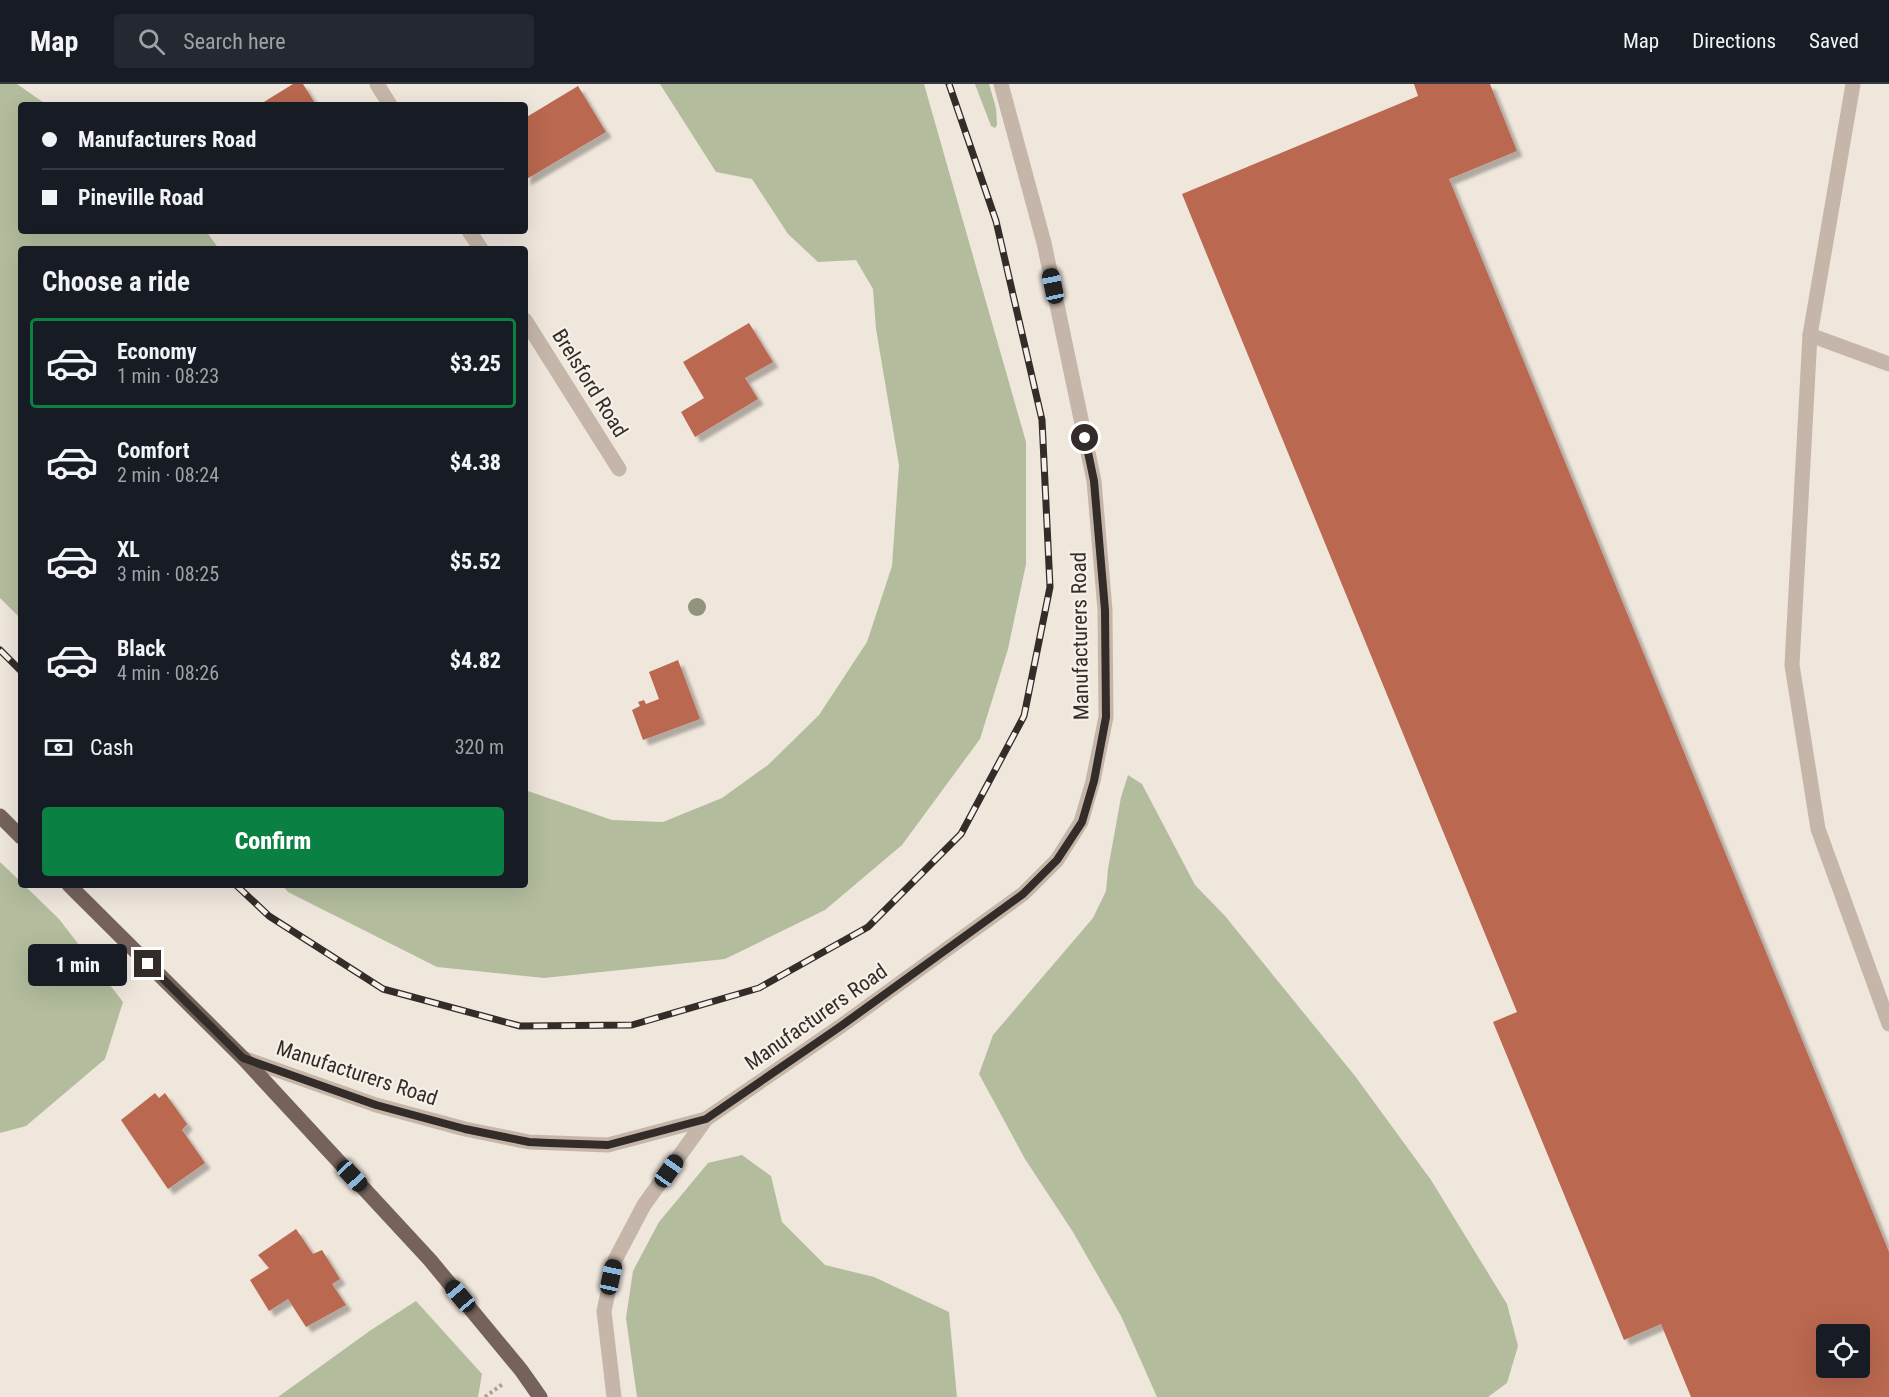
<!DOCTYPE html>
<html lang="en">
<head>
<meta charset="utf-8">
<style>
  body { margin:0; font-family:"Roboto Condensed",sans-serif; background:#242831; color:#f1f3f6; height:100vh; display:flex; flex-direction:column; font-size:22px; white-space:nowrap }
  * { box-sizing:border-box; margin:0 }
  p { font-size:20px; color:#9ea1a6 }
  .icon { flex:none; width:33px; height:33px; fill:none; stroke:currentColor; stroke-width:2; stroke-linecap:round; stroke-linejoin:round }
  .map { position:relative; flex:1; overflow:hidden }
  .drawer { position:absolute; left:18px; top:162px; width:510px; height:642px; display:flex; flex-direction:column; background:#171b24; border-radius:6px; box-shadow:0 6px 24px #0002 }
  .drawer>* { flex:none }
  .top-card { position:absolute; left:18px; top:18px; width:510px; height:132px; border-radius:6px; box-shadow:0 6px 24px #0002; display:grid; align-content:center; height:132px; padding:0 24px; background:#171b24 }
  .fabs { position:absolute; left:1816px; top:1240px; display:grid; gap:12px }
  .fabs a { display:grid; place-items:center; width:54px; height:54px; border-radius:6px; background:#171b24; box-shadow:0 6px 24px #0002; font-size:30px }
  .end { position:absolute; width:27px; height:27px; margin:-14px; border:8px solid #342c28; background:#fff; box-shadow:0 0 0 3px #fff }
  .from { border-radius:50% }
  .bubble { position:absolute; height:42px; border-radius:6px; background:#171b24; box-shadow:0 6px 24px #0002; font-size:20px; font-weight:800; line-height:42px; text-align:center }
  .car { position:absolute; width:18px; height:36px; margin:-18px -9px; border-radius:8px; box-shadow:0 0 4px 2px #0007; background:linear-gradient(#222 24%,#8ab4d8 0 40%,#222 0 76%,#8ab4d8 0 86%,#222 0) }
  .top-card b { display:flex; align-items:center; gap:21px; height:57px; font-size:22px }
  .top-card b+b { border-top:2px solid #363941 }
  .top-card i { width:15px; height:15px; background:#f1f3f6 }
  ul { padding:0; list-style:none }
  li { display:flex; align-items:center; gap:18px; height:90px; margin:0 12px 9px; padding:0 12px; border:3px solid transparent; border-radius:6px }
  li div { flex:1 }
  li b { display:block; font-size:22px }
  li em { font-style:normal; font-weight:800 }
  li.current { border-color:#0b8043 }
  li>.icon { width:54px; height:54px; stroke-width:1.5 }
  h2 { padding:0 24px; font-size:27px; line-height:72px }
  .pay { display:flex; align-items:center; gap:15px; height:66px; padding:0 24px; font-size:22px }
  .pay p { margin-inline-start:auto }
  .button { display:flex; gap:12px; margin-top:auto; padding:12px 24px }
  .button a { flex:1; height:69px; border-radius:6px; background:#0b8043; color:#fff; font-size:24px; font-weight:800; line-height:69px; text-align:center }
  header { display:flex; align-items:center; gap:36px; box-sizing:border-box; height:84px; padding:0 30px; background:#171b24; border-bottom:2px solid #363941 }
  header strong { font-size:28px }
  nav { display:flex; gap:33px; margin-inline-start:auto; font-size:21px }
  .search { width:420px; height:54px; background:#242831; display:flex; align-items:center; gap:15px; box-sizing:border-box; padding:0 21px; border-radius:6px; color:#9ea1a6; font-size:22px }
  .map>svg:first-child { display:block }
</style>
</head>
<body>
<header>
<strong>Map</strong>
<div class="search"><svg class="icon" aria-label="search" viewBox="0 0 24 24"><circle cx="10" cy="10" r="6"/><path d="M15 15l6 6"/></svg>Search here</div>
<nav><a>Map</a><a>Directions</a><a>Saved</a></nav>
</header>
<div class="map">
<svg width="1889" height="1313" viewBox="0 0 1889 1313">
  <defs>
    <filter id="shadow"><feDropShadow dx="5.5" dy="5.5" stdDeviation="1.5" flood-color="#0004"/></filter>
  </defs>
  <rect width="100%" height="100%" fill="#efe6dc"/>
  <g fill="#b3bd9d">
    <path d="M 0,0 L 17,0 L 47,21 L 21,21 L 21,147 L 206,147 L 219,165 L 21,165 L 21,535 L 0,514 Z"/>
    <path d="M 660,0 L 924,0 L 1026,358 L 1026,480 L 1008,565 L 980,655 L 902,761 L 825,826 L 725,875 L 544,894 L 437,883 L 288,808 L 282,801 L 525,801 L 525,706 L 612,736 L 663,738 L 722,714 L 768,681 L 819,631 L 867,558 L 892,482 L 899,381 L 876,245 L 873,205 L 856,176 L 818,178 L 788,150 L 752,95 L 716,88 Z"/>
    <path d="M 975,0 L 989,0 L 996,24 L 997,41 L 995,44 L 991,42 Z"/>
    <path d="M 1128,691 L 1142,700 L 1195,801 L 1225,832 L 1355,992 L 1431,1096 L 1507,1220 L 1518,1262 L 1507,1299 L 1488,1313 L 1157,1313 L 1121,1232 L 1073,1148 L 1025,1075 L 979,990 L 993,951 L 1093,834 L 1106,807 L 1108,785 L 1121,713 Z"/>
    <path d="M 0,778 L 21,798 L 21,801 L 24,801 L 59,835 L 123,918 L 105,975 L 26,1042 L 0,1049 Z"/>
    <path d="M 742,1071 L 771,1092 L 782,1138 L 825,1181 L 874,1193 L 949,1228 L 957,1313 L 637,1313 L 626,1234 L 633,1187 L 659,1138 L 708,1079 Z"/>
    <path d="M 416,1217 L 482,1290 L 478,1313 L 278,1313 L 371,1246 Z"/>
  </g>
  <g fill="#ba674f" fill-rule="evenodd" filter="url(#shadow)">
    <path d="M 293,0 L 303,0 L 316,21 L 259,21 Z"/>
    <path d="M 1414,0 L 1490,0 L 1517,67 L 1449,95 L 1889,1168 L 1889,1313 L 1691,1313 L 1661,1240 L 1624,1256 L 1493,938 L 1517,928 L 1182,110 L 1418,12 ZM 1827,1251 L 1860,1251 L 1860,1284 L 1827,1284 Z"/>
    <path d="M 578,2 L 606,48 L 525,96 L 525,34 Z"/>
    <path d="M 749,239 L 773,278 L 745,294 L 758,315 L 695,353 L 681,328 L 704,314 L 683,278 Z"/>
    <path d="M 678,576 L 700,635 L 643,656 L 632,626 L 640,622 L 638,618 L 644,616 L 646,620 L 659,615 L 649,588 Z"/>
    <path d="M 155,1009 L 159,1014 L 165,1009 L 187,1040 L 182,1046 L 205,1079 L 168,1105 L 121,1036 Z"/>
    <path d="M 296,1145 L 313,1170 L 322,1166 L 340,1195 L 332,1200 L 346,1221 L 306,1243 L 288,1215 L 269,1227 L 250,1196 L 269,1184 L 258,1171 Z"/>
  </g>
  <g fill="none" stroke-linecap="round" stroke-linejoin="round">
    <path stroke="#b2a093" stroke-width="4" stroke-dasharray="3 3" stroke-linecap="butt" d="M 485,1313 L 504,1299"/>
    <g stroke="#c6b6a9" stroke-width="15">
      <path d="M 377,0 L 390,21"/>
      <path d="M 1853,0 L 1810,251 L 1792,581 L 1818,745 L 1889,940"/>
      <path d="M 469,147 L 481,165"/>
      <path d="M 525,236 L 619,385"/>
      <path d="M 1810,251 L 1889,280"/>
      <path d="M 243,974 L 376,1021 L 465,1045 L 529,1058 L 608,1061 L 706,1035"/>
      <path d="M 614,1313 L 604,1227 L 615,1176 L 644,1121 L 706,1035 L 841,942 L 1023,810 L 1057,776 L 1081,738 L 1093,697 L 1106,633 L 1105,526 L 1094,397 L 1044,159 L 1001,0"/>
    </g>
    <g stroke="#75635b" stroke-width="15">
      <path d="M 0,732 L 21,753"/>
      <path d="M 69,801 L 243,974 L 430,1176 L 521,1286 L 540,1313"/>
    </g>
    <defs>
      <g id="rail">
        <path d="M 0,566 L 21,587"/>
        <path d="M 236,801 L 269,832 L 383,905 L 520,942 L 632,941 L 759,904 L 868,843 L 961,750 L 1024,632 L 1050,503 L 1042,336 L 996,137 L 949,0"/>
      </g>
    </defs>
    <use href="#rail" stroke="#342c28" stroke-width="7"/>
    <use href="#rail" stroke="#f7f0e8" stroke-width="4.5" stroke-dasharray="14" stroke-linecap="butt"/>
  </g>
  <circle fill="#91947c" cx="697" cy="523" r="9"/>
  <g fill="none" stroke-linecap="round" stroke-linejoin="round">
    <path stroke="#342c28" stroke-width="8" d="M 148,880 L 243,974 L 376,1021 L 465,1045 L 529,1058 L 549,1059 L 608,1061 L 706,1035 L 841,942 L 1023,810 L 1057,776 L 1082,738 L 1094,697 L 1106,633 L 1105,526 L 1094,397 L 1085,354"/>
  </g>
  <g text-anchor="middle" stroke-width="4.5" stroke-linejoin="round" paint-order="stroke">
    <g font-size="21" fill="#342c28" stroke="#f7f0e8">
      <text transform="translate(590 299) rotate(58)" y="7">Brelsford Road</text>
      <text transform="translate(1080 552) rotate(-91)" y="7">Manufacturers Road</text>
      <text transform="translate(816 933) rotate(-35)" y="7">Manufacturers Road</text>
      <text transform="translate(357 989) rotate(18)" y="7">Manufacturers Road</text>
    </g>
  </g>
</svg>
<div class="fabs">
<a><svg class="icon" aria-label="locate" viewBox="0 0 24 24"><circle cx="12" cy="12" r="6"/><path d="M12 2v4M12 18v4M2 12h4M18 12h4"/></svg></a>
</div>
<i class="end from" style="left:1085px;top:354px"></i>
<i class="end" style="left:148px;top:880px"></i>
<div class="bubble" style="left:28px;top:860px;width:99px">1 min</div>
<i class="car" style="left:1053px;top:202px;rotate:348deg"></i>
<i class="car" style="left:669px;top:1087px;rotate:35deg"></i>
<i class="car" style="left:352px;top:1092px;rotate:137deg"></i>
<i class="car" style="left:611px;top:1193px;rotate:12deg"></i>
<i class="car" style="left:460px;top:1212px;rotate:320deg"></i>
<div class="top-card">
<b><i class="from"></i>Manufacturers Road</b>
<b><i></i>Pineville Road</b>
</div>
<section class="drawer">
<h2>Choose a ride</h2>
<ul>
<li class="current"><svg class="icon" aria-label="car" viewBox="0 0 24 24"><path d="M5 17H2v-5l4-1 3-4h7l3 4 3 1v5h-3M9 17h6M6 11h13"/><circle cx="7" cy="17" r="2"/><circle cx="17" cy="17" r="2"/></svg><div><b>Economy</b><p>1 min · 08:23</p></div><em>$3.25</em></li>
<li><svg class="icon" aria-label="car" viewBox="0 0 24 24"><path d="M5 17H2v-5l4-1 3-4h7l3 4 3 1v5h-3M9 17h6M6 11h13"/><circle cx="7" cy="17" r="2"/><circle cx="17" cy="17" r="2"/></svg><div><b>Comfort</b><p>2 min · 08:24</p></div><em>$4.38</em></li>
<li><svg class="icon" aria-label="car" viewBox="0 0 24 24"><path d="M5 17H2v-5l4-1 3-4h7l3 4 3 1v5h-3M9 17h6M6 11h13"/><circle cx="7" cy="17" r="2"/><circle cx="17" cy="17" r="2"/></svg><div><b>XL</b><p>3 min · 08:25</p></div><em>$5.52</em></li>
<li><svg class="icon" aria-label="car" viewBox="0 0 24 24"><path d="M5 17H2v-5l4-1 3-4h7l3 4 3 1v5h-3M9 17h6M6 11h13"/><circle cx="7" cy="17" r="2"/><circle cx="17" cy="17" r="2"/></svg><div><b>Black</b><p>4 min · 08:26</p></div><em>$4.82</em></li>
</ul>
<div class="pay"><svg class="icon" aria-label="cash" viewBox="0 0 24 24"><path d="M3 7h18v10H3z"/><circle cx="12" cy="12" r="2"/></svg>Cash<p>320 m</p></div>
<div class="button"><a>Confirm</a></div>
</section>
</div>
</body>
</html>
